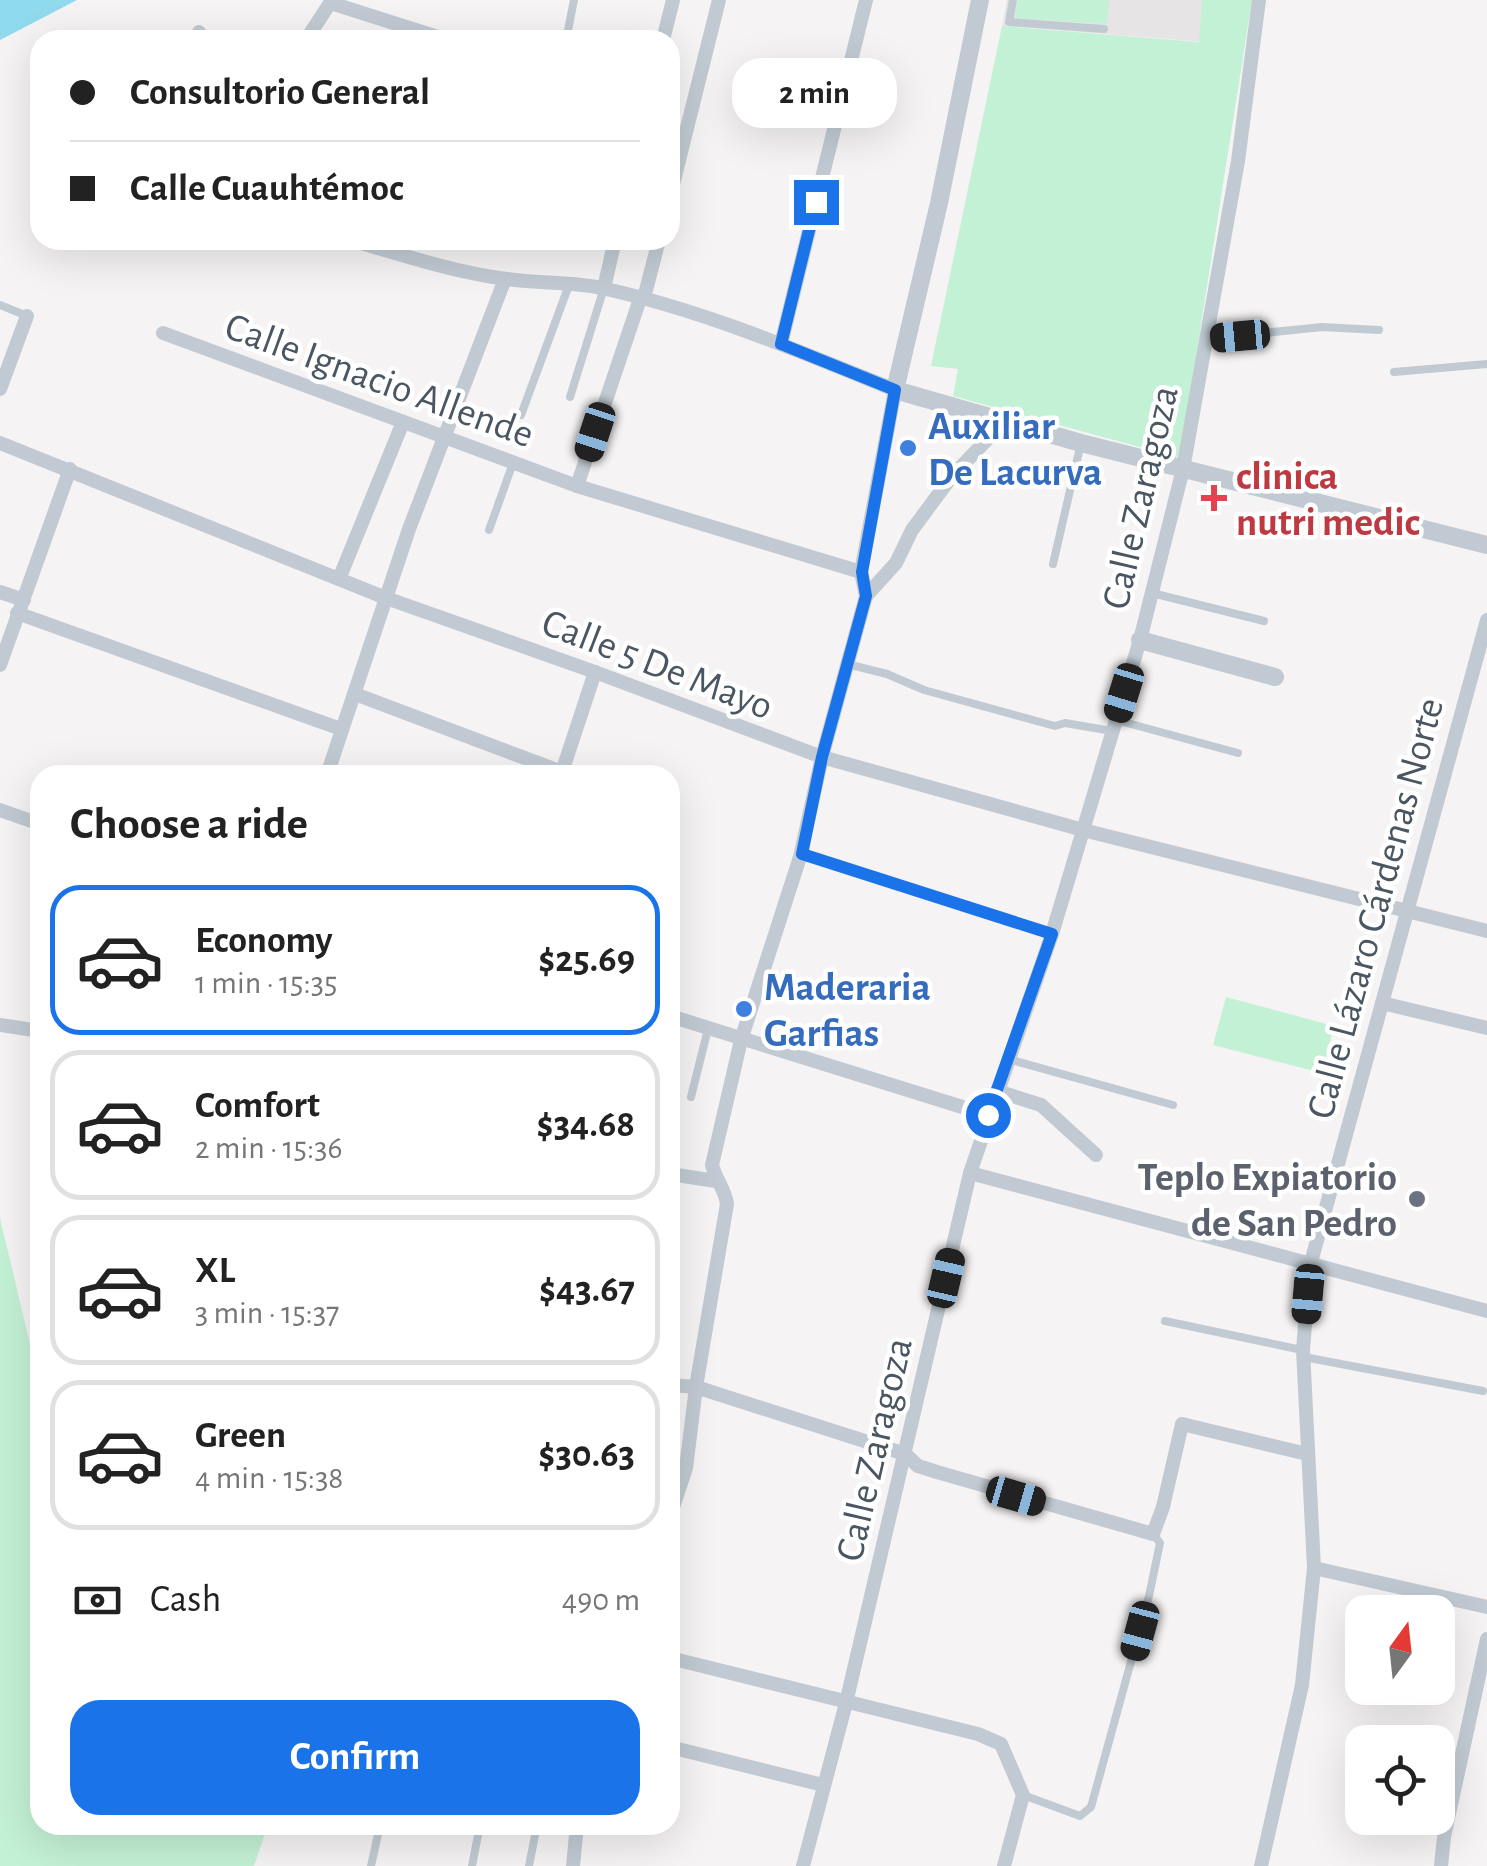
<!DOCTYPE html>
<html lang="en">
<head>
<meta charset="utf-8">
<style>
  body { margin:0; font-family:"Alegreya Sans",sans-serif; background:#f6f6f6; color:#222; height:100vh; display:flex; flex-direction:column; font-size:38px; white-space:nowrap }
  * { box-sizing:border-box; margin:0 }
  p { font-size:32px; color:#767676 }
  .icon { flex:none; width:55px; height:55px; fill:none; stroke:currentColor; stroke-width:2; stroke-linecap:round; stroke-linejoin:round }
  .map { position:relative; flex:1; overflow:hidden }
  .side { position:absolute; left:30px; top:765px; width:650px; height:1070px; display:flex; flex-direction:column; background:#fff; border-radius:30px; box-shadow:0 10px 40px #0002 }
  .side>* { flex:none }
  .banner { position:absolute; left:30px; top:30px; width:650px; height:220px; border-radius:30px; box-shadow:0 10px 40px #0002; display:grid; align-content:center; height:220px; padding:0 40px; background:#fff }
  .needle { width:65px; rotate:15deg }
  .fabs { position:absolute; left:1345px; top:1595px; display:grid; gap:20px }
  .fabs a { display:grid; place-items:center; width:110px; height:110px; border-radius:20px; background:#fff; box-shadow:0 10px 40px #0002; font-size:50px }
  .end { position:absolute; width:45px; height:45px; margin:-22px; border:12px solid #1a73e8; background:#fff; box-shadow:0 0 0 5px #fff }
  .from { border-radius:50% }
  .bubble { position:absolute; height:70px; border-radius:30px; background:#fff; box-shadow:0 10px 40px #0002; font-size:32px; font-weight:700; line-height:70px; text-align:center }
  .car { position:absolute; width:30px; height:60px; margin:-30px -15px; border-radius:12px; box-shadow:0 0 8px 2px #0007; background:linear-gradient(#222 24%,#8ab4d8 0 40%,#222 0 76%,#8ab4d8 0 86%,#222 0) }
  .banner b { display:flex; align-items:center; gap:35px; height:95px; font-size:38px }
  .banner b+b { border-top:2px solid #e0e0e0 }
  .banner i { width:25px; height:25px; background:#222 }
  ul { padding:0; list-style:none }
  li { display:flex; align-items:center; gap:30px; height:150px; margin:0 20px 15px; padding:0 20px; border:5px solid #e0e0e0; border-radius:30px }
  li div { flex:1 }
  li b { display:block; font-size:38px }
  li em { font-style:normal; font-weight:700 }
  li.active { border-color:#1a73e8 }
  li>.icon { width:90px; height:90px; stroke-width:1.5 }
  h2 { padding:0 40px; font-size:45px; line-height:120px }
  .pay { display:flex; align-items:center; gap:25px; height:110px; padding:0 40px; font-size:38px }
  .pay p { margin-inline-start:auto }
  .primary-button { display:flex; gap:20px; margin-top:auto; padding:20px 40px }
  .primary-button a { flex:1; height:115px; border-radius:30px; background:#1a73e8; color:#fff; font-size:40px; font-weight:700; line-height:115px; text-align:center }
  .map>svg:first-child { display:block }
</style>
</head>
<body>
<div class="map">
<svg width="1487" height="1866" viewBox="0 0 1487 1866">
  <rect width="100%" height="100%" fill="#f5f3f3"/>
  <path fill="#e6e4e5" d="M 1007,0 L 1252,0 L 1244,45 L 1002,26 Z"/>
  <g fill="#c3f1d5">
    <path d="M 1018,0 L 1109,0 L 1107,24 L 1015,18 Z"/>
    <path d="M 1202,0 L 1252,0 L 1180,458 L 953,396 L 958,369 L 931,366 L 1002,26 L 1199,42 Z"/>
    <path d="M 1226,997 L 1334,1026 L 1322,1073 L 1213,1045 Z"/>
    <path d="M 0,1218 L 40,1386 L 40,1825 L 268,1825 L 254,1866 L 0,1866 Z"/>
  </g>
  <path fill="#90daee" d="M 0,0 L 77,0 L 0,40 Z"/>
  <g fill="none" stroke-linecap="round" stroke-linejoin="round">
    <g stroke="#c1cad2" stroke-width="8">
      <path d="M 1013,0 L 1009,22 L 1104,29"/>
      <path d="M 566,40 L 574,0"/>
      <path d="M 0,305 L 27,316"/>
      <path d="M 1206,339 L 1322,327 L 1379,330"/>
      <path d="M 1394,372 L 1487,364"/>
      <path d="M 570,397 L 604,288"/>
      <path d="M 521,415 L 569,285"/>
      <path d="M 489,530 L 513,463"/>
      <path d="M 1053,564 L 1081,443"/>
      <path d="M 1152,593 L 1264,621"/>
      <path d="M 847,664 L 887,674 L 924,690 L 1055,726 L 1065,723 L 1112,731"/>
      <path d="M 1116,720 L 1238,753"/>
      <path d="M 801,854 L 1052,934"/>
      <path d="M 1008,1059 L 1173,1105"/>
      <path d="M 691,1097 L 708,1029"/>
      <path d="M 1165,1321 L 1302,1350"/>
      <path d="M 1304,1357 L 1483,1391"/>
      <path d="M 1023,1795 L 1080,1816 L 1091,1807 L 1149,1596 L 1160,1543 L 1153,1534"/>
      <path d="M 371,1866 L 380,1825"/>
      <path d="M 472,1866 L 480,1825"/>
      <path d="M 529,1866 L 537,1825"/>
    </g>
    <g stroke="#c1cad2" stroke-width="14">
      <path d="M 331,3 L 447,40"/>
      <path d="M 197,40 L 199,32"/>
      <path d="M 306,40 L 332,0"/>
      <path d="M 663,40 L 673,0"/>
      <path d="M 670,196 L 719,0"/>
      <path d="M 351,240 C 402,255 454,272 507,279 C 540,284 575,281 606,289 C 705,311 801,352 895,390 L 861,572 L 866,596 L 822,757 L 800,857 L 741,1040 L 712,1165 C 716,1180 725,1189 727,1204 L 696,1387 L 686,1468 L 670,1516"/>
      <path d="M 604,288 L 615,240"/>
      <path d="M 644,298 L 659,240"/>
      <path d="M 163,333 L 577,486 L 861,572"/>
      <path d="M 781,344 L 866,0"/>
      <path d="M 0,389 L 27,316"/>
      <path d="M 0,443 L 386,598 L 595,672 L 822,757 L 1083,830 L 1487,931"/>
      <path d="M 577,486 L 640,299"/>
      <path d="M 339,579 L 403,422"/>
      <path d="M 0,592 L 24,600"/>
      <path d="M 866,596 L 896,563 L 912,530 L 952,476 L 1004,422"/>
      <path d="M 17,613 L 341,729"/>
      <path d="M 0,665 L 70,469"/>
      <path d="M 355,694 L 562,772"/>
      <path d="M 327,775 L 409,529 L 505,279"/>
      <path d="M 561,775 L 595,672"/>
      <path d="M 0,810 L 40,824"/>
      <path d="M 1382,1003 L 1487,1028"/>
      <path d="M 670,1016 L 988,1115"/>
      <path d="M 0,1025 L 40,1031"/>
      <path d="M 997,1091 L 1041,1105 L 1096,1155"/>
      <path d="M 970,1173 L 1487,1311"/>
      <path d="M 670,1174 L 716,1181"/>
      <path d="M 670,1385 L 696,1387 L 905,1454 L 918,1466 L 937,1472 L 1153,1534 L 1163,1507 L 1182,1424 L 1307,1454"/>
      <path d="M 1314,1568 L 1487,1607"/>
      <path d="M 670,1658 L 978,1734 L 1001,1744 L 1023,1795 L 1004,1866"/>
      <path d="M 670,1747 L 823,1785"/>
      <path d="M 573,1866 L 577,1825"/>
      <path d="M 803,1866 L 846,1703 L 970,1173 L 1052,934 L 1140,640 L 1183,469 L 1238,161 L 1259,0"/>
      <path d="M 1261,1866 L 1302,1685 L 1314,1568 L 1303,1350 L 1310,1266 L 1487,620"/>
      <path d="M 1441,1866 L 1444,1837 L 1487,1639"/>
    </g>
    <g stroke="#c1cad2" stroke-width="18">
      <path d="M 980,0 L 939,203 L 895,390 L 1081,443 L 1487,545"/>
      <path d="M 1140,640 L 1275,677"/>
    </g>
  </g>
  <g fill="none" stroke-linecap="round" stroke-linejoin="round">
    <path stroke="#1a73e8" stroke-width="12" d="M 816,202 L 781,344 L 895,390 L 862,572 L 866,596 L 822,757 L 802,854 L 1052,934 L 988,1115"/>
  </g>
  <g fill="#3f7fe0" stroke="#fff" stroke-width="4">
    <circle cx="908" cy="448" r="10"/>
    <circle cx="744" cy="1009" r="10"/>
  </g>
  <path fill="#e0444e" stroke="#fff" stroke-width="4" d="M1209 483h10v10h10v10h-10v10h-10v-10h-10v-10h10z"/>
  <circle fill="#6b7280" stroke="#fff" stroke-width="4" cx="1417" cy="1199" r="10"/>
  <g text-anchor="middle" stroke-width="9" stroke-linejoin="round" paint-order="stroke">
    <g font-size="40" fill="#4a5661" stroke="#fff">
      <text transform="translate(380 379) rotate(20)" y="14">Calle Ignacio Allende</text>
      <text transform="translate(1139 497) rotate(-77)" y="14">Calle Zaragoza</text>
      <text transform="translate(658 663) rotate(21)" y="14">Calle 5 De Mayo</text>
      <text transform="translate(1374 908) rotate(-75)" y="14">Calle Lázaro Cárdenas Norte</text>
      <text transform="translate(873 1449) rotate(-77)" y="14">Calle Zaragoza</text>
    </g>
    <g font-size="40" font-weight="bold" fill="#366cbe" stroke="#fff" text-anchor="start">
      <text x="928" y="439">Auxiliar<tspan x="928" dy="46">De Lacurva</tspan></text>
      <text x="764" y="1000">Maderaria<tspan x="764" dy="46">Garfias</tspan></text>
    </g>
    <g font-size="40" font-weight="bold" fill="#be3a42" stroke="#fff" text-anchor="start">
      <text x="1236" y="489">clinica<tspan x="1236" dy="46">nutri medic</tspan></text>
    </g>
    <g font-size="40" font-weight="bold" fill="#5b616d" stroke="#fff" text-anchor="end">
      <text x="1397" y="1190">Teplo Expiatorio<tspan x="1397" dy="46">de San Pedro</tspan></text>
    </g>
  </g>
</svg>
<div class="fabs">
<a><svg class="needle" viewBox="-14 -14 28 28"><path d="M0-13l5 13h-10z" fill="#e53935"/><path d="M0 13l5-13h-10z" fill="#767676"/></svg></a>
<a><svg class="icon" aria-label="locate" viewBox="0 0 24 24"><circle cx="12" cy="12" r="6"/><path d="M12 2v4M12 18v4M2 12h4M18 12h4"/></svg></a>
</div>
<i class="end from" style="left:988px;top:1115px"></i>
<i class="end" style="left:816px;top:202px"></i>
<div class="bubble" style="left:732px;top:58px;width:165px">2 min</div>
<i class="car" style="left:1240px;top:336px;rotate:265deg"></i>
<i class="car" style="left:595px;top:432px;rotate:198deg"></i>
<i class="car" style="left:1124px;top:693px;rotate:197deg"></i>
<i class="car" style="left:946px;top:1278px;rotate:13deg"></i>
<i class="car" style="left:1308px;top:1294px;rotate:185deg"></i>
<i class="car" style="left:1016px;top:1496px;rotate:106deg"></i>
<i class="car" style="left:1140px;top:1631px;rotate:195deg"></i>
<div class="banner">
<b><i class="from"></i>Consultorio General</b>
<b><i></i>Calle Cuauhtémoc</b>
</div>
<section class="side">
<h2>Choose a ride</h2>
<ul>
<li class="active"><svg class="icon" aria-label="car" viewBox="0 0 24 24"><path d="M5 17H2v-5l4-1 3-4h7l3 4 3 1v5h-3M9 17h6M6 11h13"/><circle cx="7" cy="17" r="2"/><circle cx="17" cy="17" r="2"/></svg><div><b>Economy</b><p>1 min · 15:35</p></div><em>$25.69</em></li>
<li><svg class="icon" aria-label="car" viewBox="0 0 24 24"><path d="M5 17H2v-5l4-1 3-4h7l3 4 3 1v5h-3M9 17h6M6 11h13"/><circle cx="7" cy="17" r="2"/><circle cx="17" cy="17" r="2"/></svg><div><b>Comfort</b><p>2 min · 15:36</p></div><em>$34.68</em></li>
<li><svg class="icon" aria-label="car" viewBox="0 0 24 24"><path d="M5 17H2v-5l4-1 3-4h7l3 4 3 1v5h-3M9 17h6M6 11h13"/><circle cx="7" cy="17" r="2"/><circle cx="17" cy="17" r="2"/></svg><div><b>XL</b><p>3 min · 15:37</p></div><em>$43.67</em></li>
<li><svg class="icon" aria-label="car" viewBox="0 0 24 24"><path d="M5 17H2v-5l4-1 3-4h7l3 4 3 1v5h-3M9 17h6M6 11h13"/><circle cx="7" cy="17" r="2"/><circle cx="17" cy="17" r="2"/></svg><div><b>Green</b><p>4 min · 15:38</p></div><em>$30.63</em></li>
</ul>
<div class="pay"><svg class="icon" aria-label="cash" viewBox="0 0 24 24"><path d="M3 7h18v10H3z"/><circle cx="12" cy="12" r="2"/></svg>Cash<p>490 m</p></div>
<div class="primary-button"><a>Confirm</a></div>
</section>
</div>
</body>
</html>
